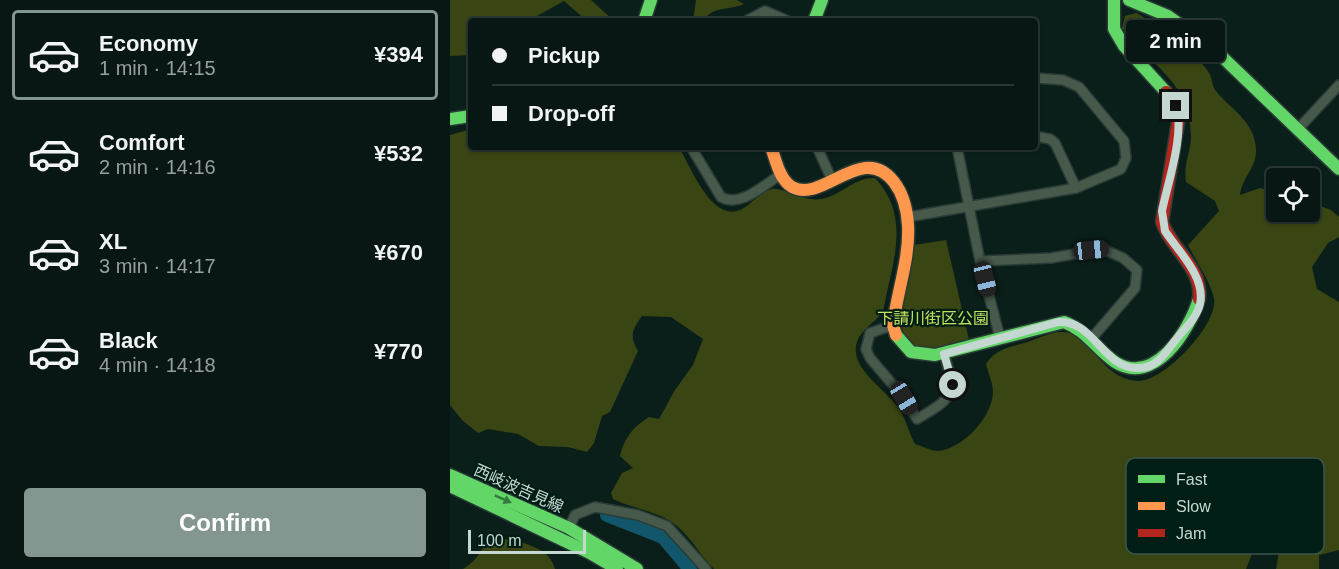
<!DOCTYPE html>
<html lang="en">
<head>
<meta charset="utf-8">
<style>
  body { margin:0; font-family:Helvetica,"Noto Sans JP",sans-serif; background:#11201d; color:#f1f3f6; height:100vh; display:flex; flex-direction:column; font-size:22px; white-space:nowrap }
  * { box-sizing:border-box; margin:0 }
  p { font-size:20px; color:#989fa0 }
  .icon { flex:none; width:33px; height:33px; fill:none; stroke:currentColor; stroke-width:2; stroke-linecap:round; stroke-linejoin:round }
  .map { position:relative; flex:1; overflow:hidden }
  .side { display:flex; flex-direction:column; background:#081714; width:450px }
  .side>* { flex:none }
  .hud { position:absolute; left:18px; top:18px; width:570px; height:132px; border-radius:6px; box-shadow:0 2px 4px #0004,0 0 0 2px #293634; display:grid; align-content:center; height:132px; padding:0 24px; background:#081714 }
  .controls { position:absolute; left:816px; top:168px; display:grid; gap:12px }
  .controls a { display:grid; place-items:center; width:54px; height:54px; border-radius:6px; background:#081714; box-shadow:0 2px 4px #0004,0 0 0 2px #293634; font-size:30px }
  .scale { position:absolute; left:18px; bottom:15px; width:118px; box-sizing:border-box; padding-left:6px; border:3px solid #c4d7d0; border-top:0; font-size:16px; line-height:21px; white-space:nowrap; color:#c4d7d0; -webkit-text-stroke:4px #001e15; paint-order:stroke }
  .end { position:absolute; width:27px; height:27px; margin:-14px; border:8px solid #c4d7d0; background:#111; box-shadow:0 0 0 3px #111 }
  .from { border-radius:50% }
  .bubble { position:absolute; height:42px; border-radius:6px; background:#081714; box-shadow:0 2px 4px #0004,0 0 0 2px #293634; font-size:20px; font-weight:700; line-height:42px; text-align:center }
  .car { position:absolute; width:18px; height:36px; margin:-18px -9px; border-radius:8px; box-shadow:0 0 4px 2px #0007; background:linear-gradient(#222 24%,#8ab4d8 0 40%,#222 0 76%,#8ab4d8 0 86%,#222 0) }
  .hud b { display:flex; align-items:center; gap:21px; height:57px; font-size:22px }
  .hud b+b { border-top:2px solid #293634 }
  .hud i { width:15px; height:15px; background:#f1f3f6 }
  ul { padding:10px 0 0; list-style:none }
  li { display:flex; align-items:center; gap:18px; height:90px; margin:0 12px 9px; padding:0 12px; border:3px solid transparent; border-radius:6px }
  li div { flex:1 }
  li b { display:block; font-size:22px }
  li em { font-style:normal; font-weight:700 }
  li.on { border-color:#839790 }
  li>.icon { width:54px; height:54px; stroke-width:1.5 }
  .primary-button { display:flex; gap:12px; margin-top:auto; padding:12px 24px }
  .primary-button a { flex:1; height:69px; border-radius:6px; background:#839790; color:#fff; font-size:24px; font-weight:700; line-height:69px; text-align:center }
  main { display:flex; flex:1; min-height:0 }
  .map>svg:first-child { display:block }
</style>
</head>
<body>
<main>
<section class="side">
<ul>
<li class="on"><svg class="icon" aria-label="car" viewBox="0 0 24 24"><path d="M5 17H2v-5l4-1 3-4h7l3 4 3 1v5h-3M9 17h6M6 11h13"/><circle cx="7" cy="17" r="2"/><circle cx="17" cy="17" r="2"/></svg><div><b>Economy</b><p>1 min · 14:15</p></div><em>¥394</em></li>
<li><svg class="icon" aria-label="car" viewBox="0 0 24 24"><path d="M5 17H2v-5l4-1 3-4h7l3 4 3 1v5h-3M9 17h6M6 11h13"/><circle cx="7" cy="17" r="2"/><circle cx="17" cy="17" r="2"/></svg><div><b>Comfort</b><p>2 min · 14:16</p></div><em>¥532</em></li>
<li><svg class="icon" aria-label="car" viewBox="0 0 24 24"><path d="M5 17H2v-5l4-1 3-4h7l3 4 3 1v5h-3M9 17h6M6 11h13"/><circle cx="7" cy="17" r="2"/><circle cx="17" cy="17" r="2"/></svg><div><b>XL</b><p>3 min · 14:17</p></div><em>¥670</em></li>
<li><svg class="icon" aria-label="car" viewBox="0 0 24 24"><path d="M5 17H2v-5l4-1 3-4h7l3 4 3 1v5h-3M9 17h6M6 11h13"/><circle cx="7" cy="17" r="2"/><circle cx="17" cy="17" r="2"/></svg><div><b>Black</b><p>4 min · 14:18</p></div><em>¥770</em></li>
</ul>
<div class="primary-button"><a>Confirm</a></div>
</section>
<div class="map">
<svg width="889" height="569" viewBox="0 0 889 569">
  <rect width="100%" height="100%" fill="#0b1f1a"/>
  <g fill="#394513">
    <path d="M 0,0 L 141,0 L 164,21 L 137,21 L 114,1 L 78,21 L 21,21 L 21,55 L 0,56 Z"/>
    <path d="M 246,0 L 287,0 L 294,4 C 280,11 262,5 254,21 L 243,21 Z"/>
    <path d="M 686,13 C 696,17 698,24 706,30 C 724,42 747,53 759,73 C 762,78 762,85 765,90 C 779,108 805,121 806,149 C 807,168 792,177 790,195 L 810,188 L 826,192 L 826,212 L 860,212 L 860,202 L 881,210 L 889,217 L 889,237 L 878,243 L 862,267 L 867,289 L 889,302 L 889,550 L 869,555 L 869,569 L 826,569 L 829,551 L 806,544 L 796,569 L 264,569 C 248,553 239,533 220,521 C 202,510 181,508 163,499 L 161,493 L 172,473 L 183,468 L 170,456 C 175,437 182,428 199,417 L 209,419 L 225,390 L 243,365 L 253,339 L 221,317 L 192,316 C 182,330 179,336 188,351 L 160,412 L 152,416 L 144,443 L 137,452 L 118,447 L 89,446 L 68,434 L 38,429 L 28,433 L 12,420 L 0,405 L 0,135 L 21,129 L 21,147 L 229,147 C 240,166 260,218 287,211 C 300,208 308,192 322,189 C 333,187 353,202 371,199 C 391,196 404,177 425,178 C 462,217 442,264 433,311 C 425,324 409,329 406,346 C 402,371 438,391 450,410 C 456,420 459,433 465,444 C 472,446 481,451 488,451 C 513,449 543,416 543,392 C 543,383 538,373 536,364 C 546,349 557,348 574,343 C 585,340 602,331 613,332 C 639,332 651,379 687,381 C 713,383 768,325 764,299 C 762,285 745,259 738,245 L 769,211 L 765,201 L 736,182 C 733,163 741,153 741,136 C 740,80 700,66 672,28 L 675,16 Z"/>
    <path d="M 496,240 L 519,340 C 507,343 491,350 478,350 C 431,350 459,271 464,245 Z"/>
    <path d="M 63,539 C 80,546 100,549 105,569 L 13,569 C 38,555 23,540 63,539 Z"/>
  </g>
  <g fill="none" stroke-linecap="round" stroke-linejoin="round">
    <path stroke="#11566a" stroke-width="14" d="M 157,515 L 213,537 L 240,569"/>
    <defs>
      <g id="street">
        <path d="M 296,21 L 315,11 L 338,21"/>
        <path d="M 849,128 L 889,85"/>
        <path d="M 585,136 L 600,139 L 605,143 L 626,188"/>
        <path d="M 241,147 L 271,197 C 290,208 314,185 330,175"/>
        <path d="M 367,147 L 382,180"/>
        <path d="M 507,147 L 530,261 L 550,338"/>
        <path d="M 458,217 L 626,188 L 671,169 L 676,158 L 674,141 L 629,87 L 613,80 L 585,78"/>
        <path d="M 530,261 L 601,258 L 653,249 L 673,258 L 687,270 L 685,288 L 642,338"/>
        <path d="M 443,325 L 420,333 L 416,349 L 420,358 L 454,398 L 467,419 C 503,398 507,395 494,354"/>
        <path d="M 119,528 L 125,515 L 145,507 L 188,515 L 217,526 L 256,569"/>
      </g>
      <g id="fast">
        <path d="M 664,0 L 664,29 L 674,46 L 716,92"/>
        <path d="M 679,0 L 718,16 L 765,50 L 889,169"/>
        <path d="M 194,21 L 201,0"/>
        <path d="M 364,21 L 372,0"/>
        <path d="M 0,119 L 21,116"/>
        <path d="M 446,335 L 461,352 L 485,355 L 614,322 C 636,330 646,349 665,362 C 704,387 739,331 749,299"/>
        <path d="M 0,475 L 119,528 L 187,569"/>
        <path d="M 0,486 L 140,553 L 167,569"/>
      </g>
      <path id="slow" d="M 321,147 C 326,160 329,179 342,187 C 373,204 412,141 444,182 C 454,195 457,209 458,225 C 460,258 447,292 443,325 L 446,335"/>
      <path id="jam" d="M 716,92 L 729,116 L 712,222 C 721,249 753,268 749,299"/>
    </defs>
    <use href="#street" stroke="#2a3b36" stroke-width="12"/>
    <use href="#fast" stroke="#2a3b36" stroke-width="15"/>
    <use href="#slow" stroke="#2a3b36" stroke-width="15"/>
    <use href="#jam" stroke="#2a3b36" stroke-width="15"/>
    <use href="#street" stroke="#47594b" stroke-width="9"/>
    <use href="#fast" stroke="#63d668" stroke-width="12"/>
    <use href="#slow" stroke="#ff974d" stroke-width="12"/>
    <use href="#jam" stroke="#b3261e" stroke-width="12"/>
  </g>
  <defs><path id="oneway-solid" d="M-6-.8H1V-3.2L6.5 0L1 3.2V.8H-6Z" transform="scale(1.5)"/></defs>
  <use fill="#327a3e" href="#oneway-solid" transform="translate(53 499) rotate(24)"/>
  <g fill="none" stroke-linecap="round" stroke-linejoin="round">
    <path stroke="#c4d7d0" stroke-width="8" d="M 503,385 L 494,354 L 608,322 C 644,319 653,370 689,368 C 706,368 715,354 724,342 C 733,330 747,318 750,304 C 756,277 728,251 715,231 L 712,211 C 718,182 735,133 726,106"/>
  </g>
  <g text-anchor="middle" stroke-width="4.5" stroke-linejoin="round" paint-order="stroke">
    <g font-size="16" fill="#c4e05f" stroke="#001e15">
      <text x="483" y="324">下請川街区公園</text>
    </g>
    <g font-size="16" fill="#c4d7d0" stroke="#001e15">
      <text transform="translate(69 488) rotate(24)" y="6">西岐波吉見線</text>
    </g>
  </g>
  <rect x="676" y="458" width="198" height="96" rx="9" fill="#001e15" stroke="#3b564d" stroke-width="1.5"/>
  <rect x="688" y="475" width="27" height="8" fill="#63d668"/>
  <rect x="688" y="502" width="27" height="8" fill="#ff974d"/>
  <rect x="688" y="529" width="27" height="8" fill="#b3261e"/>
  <g font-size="16" fill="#c4d7d0">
    <text x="726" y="485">Fast</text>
    <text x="726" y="512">Slow</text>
    <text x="726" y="539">Jam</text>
  </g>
</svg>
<div class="controls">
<a><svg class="icon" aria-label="locate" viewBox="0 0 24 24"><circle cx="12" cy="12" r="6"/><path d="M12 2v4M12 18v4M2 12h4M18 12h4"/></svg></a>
</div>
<div class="scale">100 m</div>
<i class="end from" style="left:503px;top:385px"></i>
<i class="end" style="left:726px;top:106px"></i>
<div class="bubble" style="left:676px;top:20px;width:99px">2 min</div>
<i class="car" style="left:641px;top:250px;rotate:84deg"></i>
<i class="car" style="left:535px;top:279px;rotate:166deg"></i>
<i class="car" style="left:454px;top:398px;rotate:149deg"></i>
<div class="hud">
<b><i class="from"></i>Pickup</b>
<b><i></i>Drop-off</b>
</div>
</div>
</main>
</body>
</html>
